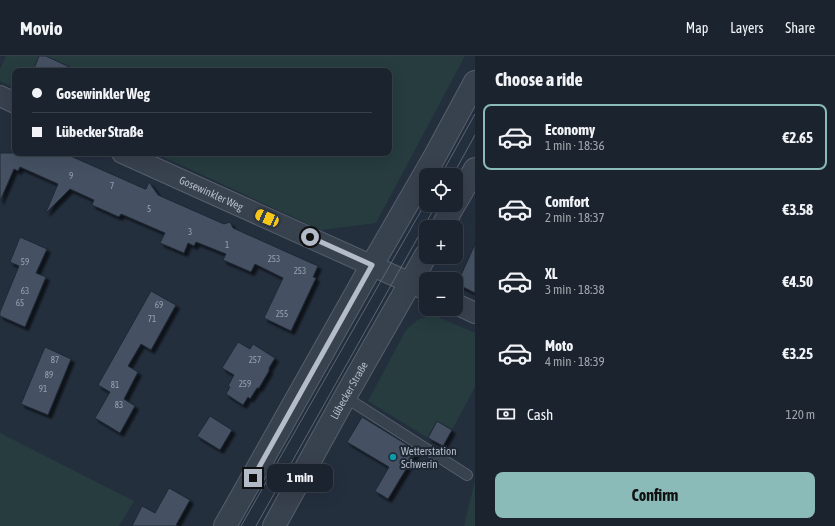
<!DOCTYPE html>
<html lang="en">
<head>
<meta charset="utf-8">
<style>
  body { margin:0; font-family:"Asap Condensed",sans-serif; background:#282f3a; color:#f1f3f6; height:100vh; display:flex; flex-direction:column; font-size:15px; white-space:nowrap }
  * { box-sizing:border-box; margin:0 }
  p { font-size:13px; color:#a0a4aa }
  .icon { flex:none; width:22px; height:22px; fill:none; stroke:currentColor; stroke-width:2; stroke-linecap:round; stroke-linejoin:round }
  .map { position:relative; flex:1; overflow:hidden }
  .details { display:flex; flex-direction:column; background:#1b232e; width:360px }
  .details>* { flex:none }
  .top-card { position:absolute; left:12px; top:12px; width:380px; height:88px; border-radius:8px; box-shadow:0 4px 16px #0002,0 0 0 1px #39404a; display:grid; align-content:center; height:88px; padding:0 20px; background:#1b232e }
  .buttons { position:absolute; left:419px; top:112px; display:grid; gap:8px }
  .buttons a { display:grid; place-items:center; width:44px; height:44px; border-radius:8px; background:#1b232e; box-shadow:0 4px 16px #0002,0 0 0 1px #39404a; font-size:20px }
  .end { position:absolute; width:18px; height:18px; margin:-9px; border:5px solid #b4bcc9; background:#111; box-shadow:0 0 0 2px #111 }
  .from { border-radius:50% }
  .bubble { position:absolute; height:28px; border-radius:8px; background:#1b232e; box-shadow:0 4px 16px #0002,0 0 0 1px #39404a; font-size:13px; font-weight:700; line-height:28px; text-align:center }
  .car { position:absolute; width:12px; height:24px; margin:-12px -6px; border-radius:5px; box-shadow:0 0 3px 1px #0007; background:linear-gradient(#f5c518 24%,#345 0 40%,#f5c518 0 76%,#345 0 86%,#f5c518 0) }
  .top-card b { display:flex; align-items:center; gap:14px; height:38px; font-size:15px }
  .top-card b+b { border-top:1px solid #39404a }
  .top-card i { width:10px; height:10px; background:#f1f3f6 }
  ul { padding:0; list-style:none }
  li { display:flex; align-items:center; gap:12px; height:66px; margin:0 8px 6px; padding:0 12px; border:2px solid transparent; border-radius:8px }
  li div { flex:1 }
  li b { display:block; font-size:15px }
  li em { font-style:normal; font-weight:700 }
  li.current { border-color:#8bbbb9 }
  li>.icon { width:36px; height:36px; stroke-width:1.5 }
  h2 { padding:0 20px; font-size:18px; line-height:48px }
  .pay { display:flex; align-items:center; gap:10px; height:44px; padding:0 20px; font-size:15px }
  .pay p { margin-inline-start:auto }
  .button { display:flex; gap:8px; margin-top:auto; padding:8px 20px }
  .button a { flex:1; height:46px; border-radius:8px; background:#8bbbb9; color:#111; font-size:16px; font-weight:700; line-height:46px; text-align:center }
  header { display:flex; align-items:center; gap:24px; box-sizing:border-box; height:56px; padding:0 20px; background:#1b232e; border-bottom:1px solid #39404a }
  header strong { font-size:19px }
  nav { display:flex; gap:22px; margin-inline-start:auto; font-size:14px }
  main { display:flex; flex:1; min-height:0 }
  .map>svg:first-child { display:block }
</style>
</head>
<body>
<header>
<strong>Movio</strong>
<nav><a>Map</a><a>Layers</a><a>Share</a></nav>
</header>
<main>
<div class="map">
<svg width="475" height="470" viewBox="0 0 475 470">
  <defs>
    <filter id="shadow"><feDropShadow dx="3.5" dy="3.5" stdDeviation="1" flood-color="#0009"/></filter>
  </defs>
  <rect width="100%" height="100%" fill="#242f3e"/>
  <g fill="#263c3f">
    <path d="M 6,0 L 465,0 L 376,167 L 321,174 L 155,97 L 389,97 L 389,15 L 15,15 L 15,32 L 0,25 L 0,13 Z"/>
    <path d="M 434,259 L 475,277 L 475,331 L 452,374 L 437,365 L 428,382 L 368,345 L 406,274 L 419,263 Z"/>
    <path d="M 0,377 L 134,445 L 119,470 L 0,470 Z"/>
    <path d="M 475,424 L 475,470 L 464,470 Z"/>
  </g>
  <g fill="#455162" stroke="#1f2835" filter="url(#shadow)">
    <path d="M 39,0 L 46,0 L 78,15 L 33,15 Z"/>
    <path d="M 0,97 L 64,97 L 145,133 L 146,133 L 149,126 L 158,139 L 224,168 L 230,166 L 233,172 L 318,210 L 313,221 L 316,222 L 291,275 L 264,262 L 283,222 L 255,208 L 251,216 L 223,204 L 226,198 L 196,186 L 194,190 L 188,187 L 184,197 L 160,187 L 165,177 L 121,158 L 119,161 L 92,149 L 94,144 L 70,133 L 47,156 L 46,156 L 58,128 L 20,111 L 18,115 L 14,113 L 0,145 Z"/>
    <path d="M 20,181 L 47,193 L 36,217 L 46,221 L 25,271 L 0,260 L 0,256 L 19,210 L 10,206 Z"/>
    <path d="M 475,188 L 475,237 L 457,228 Z"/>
    <path d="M 151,235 L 176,249 L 151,294 L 141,288 L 128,310 L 138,316 L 124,343 L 135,350 L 120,377 L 95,362 L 110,336 L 98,329 Z"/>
    <path d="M 238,286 L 250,293 L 253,288 L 275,302 L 269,312 L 269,315 L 259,332 L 257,332 L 250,343 L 248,341 L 243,349 L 226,338 L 230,331 L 228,330 L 234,319 L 222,312 Z"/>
    <path d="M 45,291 L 71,303 L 48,359 L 21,348 Z"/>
    <path d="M 210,360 L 232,374 L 220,394 L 197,380 Z"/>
    <path d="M 362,361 L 417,395 L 388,443 L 375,435 L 389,411 L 347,386 Z"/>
    <path d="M 437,365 L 452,374 L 443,390 L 428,382 Z"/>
    <path d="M 169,432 L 190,444 L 176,469 L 178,470 L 132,470 L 142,450 L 155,457 Z"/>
  </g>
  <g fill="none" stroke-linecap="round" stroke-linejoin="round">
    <defs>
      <path id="service" d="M 345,341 L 467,419"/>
      <g id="minor">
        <path d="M 0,40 L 15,47"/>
        <path id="s1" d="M 122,97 L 426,234"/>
        <path d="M 456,248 L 475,257"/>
      </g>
      <g id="tertiary">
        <path d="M 456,146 L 475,113"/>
        <path d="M 442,171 L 454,149"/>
        <path d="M 225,470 L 372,209 L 435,100 L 475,26"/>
        <path id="s2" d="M 274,470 L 345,341 L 426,199"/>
      </g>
    </defs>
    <use href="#service" stroke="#565f6c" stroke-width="12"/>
    <use href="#minor" stroke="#565f6c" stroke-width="22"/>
    <use href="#tertiary" stroke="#565f6c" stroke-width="24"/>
    <use href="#service" stroke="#38414e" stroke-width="10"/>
    <use href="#minor" stroke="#38414e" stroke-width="20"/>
    <use href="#tertiary" stroke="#38414e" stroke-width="22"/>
    <g stroke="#5a6575" stroke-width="1">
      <path d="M 441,119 L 475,58"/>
      <path d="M 453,119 L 475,79"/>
      <path d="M 241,470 L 426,146"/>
      <path d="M 256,470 L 436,149"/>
    </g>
  </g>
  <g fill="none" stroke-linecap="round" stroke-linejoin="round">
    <path stroke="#b4bcc9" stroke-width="5" d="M 253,422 L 372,209 L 310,181"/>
  </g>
  <circle fill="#0f9aa8" stroke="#1d2633" stroke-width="1.5" cx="393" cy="401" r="4"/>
  <g text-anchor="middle" stroke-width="4" stroke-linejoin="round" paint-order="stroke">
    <g font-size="9" fill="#98a1af">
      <text x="71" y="123">9</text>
      <text x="112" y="133">7</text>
      <text x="149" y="156">5</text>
      <text x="190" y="179">3</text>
      <text x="227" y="192">1</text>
      <text x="274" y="206">253</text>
      <text x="25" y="209">59</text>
      <text x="300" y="218">253</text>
      <text x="25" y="238">63</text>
      <text x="20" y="250">65</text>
      <text x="159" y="252">69</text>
      <text x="282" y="261">255</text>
      <text x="152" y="266">71</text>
      <text x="55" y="307">87</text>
      <text x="255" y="307">257</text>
      <text x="49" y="322">89</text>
      <text x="245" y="331">259</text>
      <text x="115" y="332">81</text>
      <text x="43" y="336">91</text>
      <text x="119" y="352">83</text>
    </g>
    <g font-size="11" fill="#b4bcc9" stroke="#1d2633">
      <text dy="4" stroke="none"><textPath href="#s1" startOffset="98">Gosewinkler Weg</textPath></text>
      <text dy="4" stroke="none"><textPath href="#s2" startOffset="155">Lübecker Straße</textPath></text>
    </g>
    <g font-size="11" fill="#b4bcc9" stroke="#1d2633" text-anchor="start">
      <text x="401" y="399">Wetterstation<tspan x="401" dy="13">Schwerin</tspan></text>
    </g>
  </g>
</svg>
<div class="buttons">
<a><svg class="icon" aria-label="locate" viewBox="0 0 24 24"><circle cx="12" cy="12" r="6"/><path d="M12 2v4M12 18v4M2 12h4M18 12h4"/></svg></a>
<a>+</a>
<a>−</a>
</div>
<i class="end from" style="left:310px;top:181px"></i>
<i class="end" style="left:253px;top:422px"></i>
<div class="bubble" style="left:267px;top:408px;width:66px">1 min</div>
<i class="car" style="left:267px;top:162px;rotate:294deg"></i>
<div class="top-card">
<b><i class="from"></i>Gosewinkler Weg</b>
<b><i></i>Lübecker Straße</b>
</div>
</div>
<section class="details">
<h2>Choose a ride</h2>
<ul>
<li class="current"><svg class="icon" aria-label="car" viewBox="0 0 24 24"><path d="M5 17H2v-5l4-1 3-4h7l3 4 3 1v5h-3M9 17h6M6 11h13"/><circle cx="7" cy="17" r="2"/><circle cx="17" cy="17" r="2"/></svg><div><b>Economy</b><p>1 min · 18:36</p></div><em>€2.65</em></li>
<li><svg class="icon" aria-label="car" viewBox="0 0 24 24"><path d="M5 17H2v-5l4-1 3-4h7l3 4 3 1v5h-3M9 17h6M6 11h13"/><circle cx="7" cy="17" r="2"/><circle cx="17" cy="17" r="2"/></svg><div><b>Comfort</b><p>2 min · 18:37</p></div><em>€3.58</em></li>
<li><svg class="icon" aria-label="car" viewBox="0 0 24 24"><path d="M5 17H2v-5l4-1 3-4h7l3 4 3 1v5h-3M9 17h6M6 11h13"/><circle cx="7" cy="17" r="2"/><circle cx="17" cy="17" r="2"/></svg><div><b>XL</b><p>3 min · 18:38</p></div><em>€4.50</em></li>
<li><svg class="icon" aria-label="car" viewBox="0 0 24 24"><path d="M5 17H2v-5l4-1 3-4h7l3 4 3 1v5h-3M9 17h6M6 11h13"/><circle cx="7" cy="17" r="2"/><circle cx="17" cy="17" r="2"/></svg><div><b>Moto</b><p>4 min · 18:39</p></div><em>€3.25</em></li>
</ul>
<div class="pay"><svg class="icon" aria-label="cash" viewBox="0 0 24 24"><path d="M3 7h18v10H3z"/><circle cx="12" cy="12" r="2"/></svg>Cash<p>120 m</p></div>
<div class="button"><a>Confirm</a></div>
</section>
</main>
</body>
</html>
